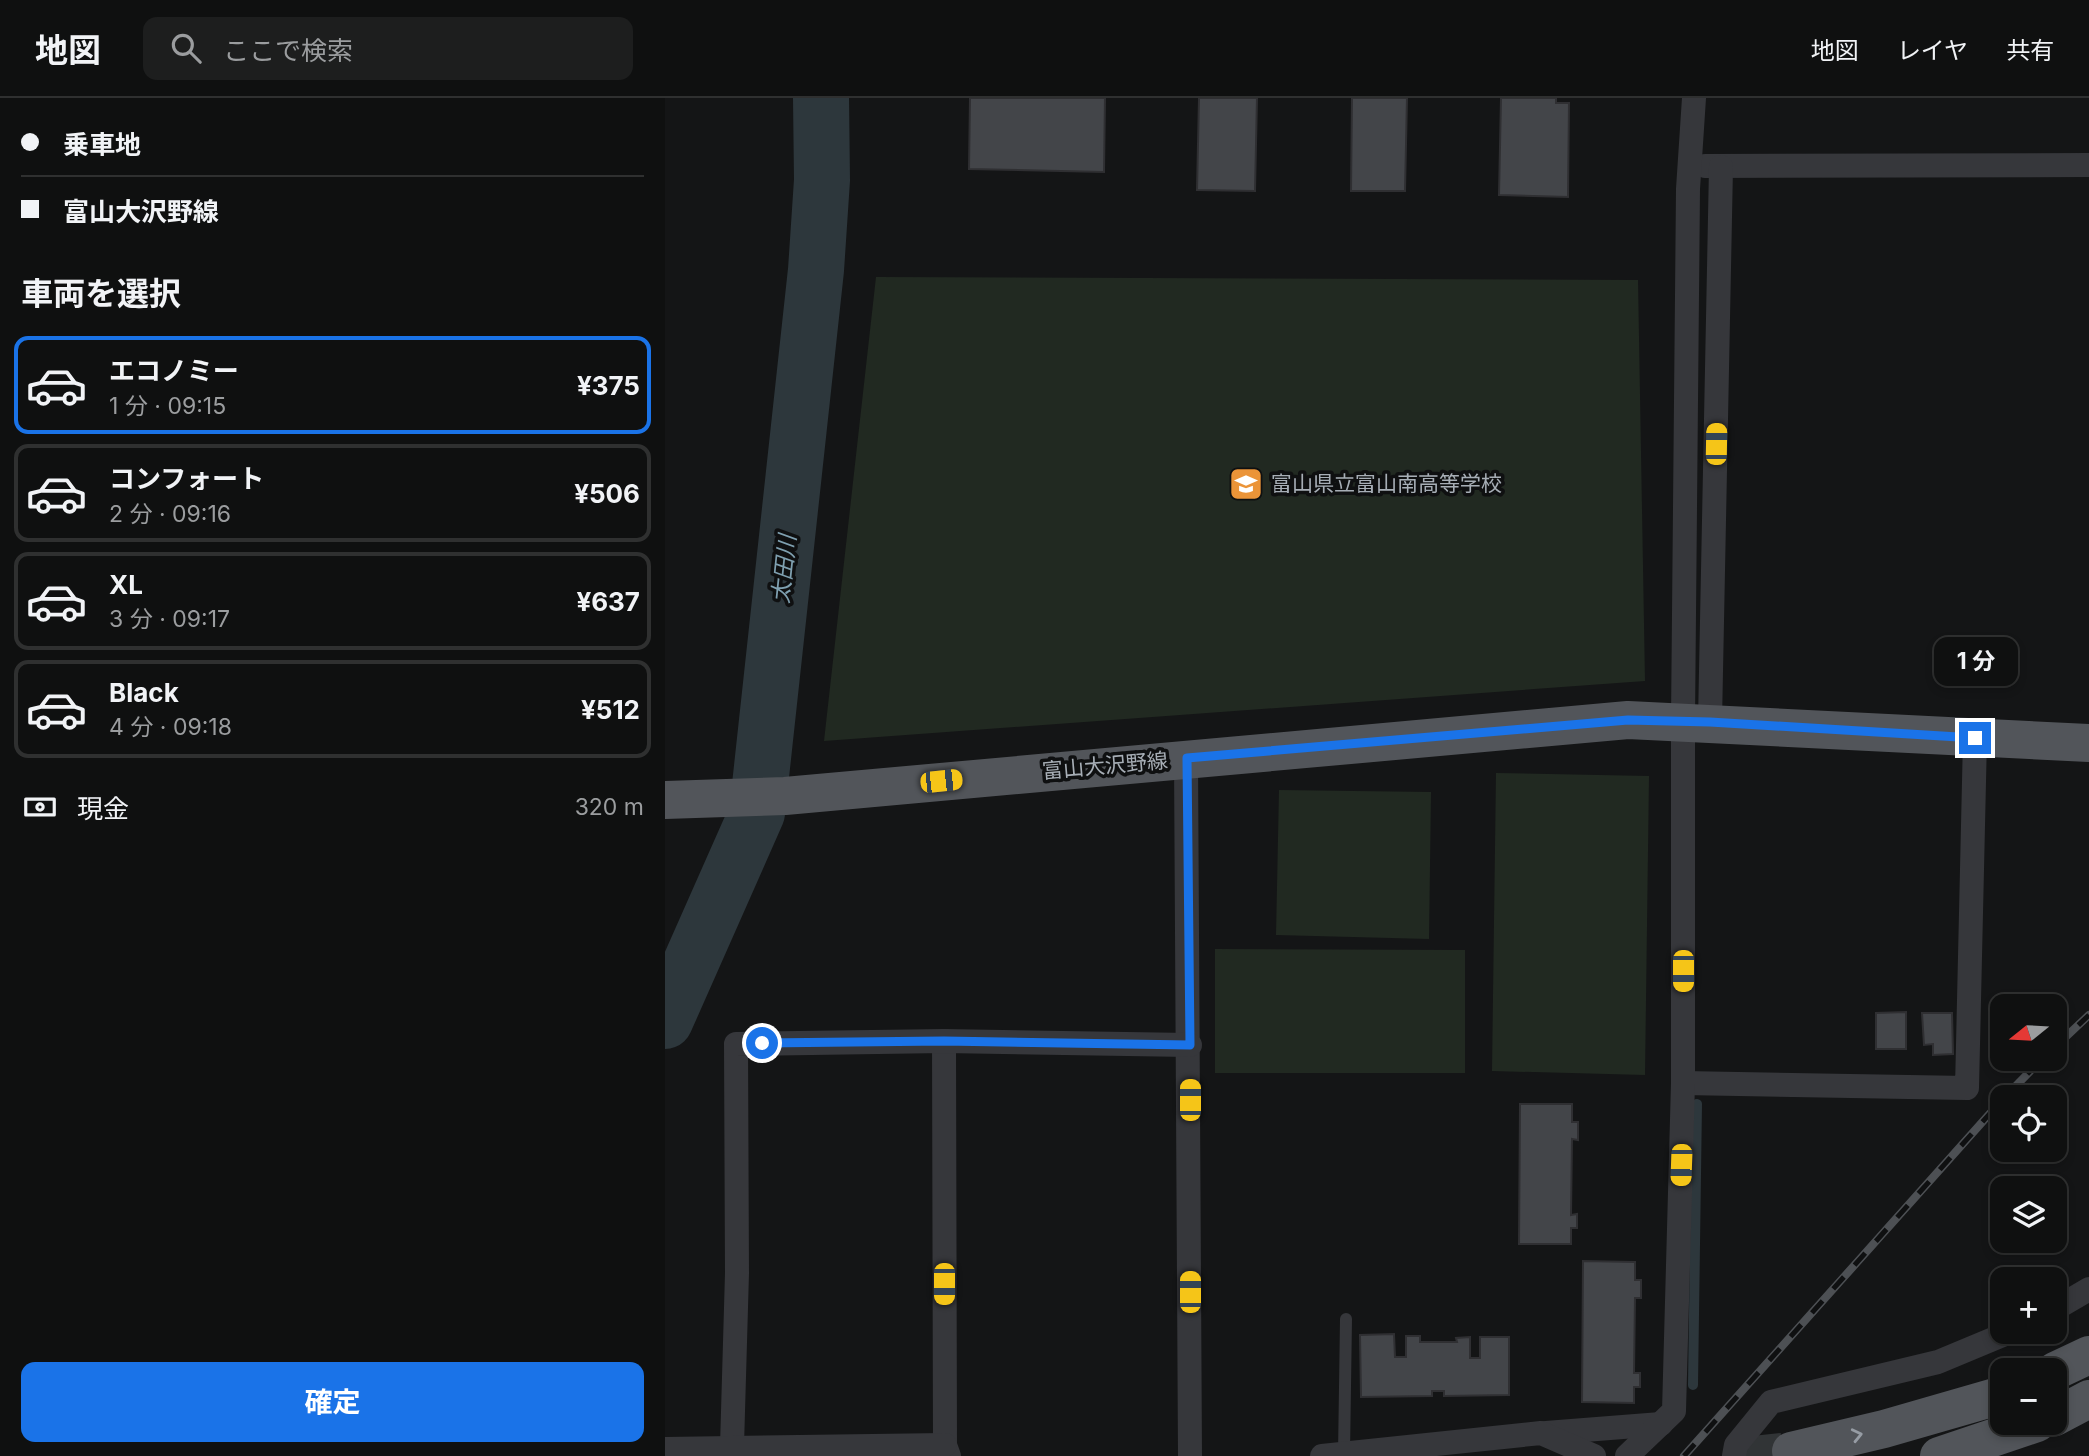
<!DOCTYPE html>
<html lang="ja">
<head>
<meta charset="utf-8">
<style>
  body { margin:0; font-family:Inter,"Noto Sans JP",sans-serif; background:#1d1e1e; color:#f1f3f6; height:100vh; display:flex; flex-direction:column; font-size:26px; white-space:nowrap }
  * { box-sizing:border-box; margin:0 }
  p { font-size:23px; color:#9b9d9f }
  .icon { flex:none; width:38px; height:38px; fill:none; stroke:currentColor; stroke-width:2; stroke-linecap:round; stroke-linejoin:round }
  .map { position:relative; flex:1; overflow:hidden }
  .sheet { display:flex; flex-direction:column; background:#0f1010; width:665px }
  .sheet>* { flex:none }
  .top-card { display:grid; align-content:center; height:154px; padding:0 21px; background:#0f1010 }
  .needle { width:46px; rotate:252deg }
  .tools { position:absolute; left:1325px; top:896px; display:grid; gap:14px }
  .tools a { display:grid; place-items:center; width:77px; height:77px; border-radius:14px; background:#0f1010; box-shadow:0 4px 10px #0003,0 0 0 2px #2f3030; font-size:35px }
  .end { position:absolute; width:32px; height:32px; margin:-16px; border:9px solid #1a73e8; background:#fff; box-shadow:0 0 0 4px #fff }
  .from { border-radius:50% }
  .bubble { position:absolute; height:49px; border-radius:14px; background:#0f1010; box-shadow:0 4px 10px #0003,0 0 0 2px #2f3030; font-size:23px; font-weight:700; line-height:49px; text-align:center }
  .car { position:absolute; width:21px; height:42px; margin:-21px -10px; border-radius:9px; box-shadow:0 0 5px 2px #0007; background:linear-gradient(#f5c518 24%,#345 0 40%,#f5c518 0 76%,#345 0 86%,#f5c518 0) }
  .top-card b { display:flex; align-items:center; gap:24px; height:66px; font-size:26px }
  .top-card b+b { border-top:2px solid #2f3030 }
  .top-card i { width:18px; height:18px; background:#f1f3f6 }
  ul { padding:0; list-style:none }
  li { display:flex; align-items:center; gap:21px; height:98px; margin:0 14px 10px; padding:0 7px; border:4px solid #2f3030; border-radius:14px }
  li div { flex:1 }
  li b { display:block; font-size:26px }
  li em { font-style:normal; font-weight:700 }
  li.active { border-color:#1a73e8 }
  li>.icon { width:63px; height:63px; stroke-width:1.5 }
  h2 { padding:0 21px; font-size:32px; line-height:84px }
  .pay { display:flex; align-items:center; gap:18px; height:77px; padding:0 21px; font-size:26px }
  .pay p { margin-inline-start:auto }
  .cta { display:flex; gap:14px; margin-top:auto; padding:14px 21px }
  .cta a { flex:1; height:80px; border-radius:14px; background:#1a73e8; color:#fff; font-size:28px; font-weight:700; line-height:80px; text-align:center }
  header { display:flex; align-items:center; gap:42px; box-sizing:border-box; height:98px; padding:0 35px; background:#0f1010; border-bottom:2px solid #2f3030 }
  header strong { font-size:33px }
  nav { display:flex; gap:38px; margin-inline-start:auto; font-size:24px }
  .search { width:490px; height:63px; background:#1d1e1e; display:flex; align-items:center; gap:18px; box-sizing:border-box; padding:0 24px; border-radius:14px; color:#9b9d9f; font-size:26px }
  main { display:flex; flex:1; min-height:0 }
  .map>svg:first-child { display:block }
</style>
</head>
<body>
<header>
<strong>地図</strong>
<div class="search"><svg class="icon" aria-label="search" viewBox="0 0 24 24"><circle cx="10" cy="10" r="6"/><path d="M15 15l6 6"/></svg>ここで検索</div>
<nav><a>地図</a><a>レイヤ</a><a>共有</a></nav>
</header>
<main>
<section class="sheet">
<div class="top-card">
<b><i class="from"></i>乗車地</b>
<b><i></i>富山大沢野線</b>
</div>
<h2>車両を選択</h2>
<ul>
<li class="active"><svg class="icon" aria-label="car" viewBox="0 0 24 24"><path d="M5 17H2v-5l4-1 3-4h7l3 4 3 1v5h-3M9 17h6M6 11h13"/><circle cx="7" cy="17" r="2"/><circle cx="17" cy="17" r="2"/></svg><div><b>エコノミー</b><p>1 分 · 09:15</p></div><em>¥375</em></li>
<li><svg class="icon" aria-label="car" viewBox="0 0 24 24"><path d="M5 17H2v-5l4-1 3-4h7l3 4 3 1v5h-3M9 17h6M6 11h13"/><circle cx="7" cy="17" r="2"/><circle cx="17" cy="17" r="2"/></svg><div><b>コンフォート</b><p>2 分 · 09:16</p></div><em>¥506</em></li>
<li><svg class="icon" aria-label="car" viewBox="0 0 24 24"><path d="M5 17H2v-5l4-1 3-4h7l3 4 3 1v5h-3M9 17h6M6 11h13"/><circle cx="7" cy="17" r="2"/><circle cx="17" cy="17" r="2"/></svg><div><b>XL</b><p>3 分 · 09:17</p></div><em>¥637</em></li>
<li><svg class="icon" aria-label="car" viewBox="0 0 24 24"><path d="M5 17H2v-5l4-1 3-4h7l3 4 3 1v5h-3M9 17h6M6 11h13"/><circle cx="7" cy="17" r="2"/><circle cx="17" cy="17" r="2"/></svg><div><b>Black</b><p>4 分 · 09:18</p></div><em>¥512</em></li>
</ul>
<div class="pay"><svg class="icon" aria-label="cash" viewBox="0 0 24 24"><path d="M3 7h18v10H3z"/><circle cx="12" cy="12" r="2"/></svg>現金<p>320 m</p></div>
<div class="cta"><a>確定</a></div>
</section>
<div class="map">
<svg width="1424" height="1358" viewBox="0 0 1424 1358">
  <rect width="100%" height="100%" fill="#141516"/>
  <g fill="#212921">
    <path d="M 211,179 L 973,182 L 980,583 L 159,643 Z"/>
    <path d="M 831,675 L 984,678 L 980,977 L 827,973 Z"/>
    <path d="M 614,692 L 766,694 L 764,841 L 611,837 Z"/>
    <path d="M 550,851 L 800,852 L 800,975 L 550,975 Z"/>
  </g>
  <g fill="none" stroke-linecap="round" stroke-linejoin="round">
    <path stroke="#2d373c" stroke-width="10" d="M 1028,1287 L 1032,1006"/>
    <path stroke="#2d373c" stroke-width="56" d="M 0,923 L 92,715 L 151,172 L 157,82 L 156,0"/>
  </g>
  <g fill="#434549" stroke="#2f2f32" stroke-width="2">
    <path d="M 305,0 L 440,0 L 439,74 L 304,71 Z"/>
    <path d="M 534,0 L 592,0 L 590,93 L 532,92 Z"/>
    <path d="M 687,0 L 742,0 L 740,93 L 686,93 Z"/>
    <path d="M 836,0 L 891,0 L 891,5 L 904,5 L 903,99 L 834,97 Z"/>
    <path d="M 1241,914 L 1241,951 L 1211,951 L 1211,915 Z"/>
    <path d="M 1257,915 L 1287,915 L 1288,956 L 1268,957 L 1268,946 L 1259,947 Z"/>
    <path d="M 855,1006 L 907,1006 L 907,1024 L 913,1024 L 913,1042 L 907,1041 L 906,1117 L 912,1116 L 912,1130 L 906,1130 L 906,1146 L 854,1146 Z"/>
    <path d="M 918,1163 L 970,1164 L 970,1182 L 976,1182 L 976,1200 L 970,1200 L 969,1275 L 975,1275 L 975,1289 L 969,1289 L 969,1305 L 917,1304 Z"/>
    <path d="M 729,1236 L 730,1259 L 741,1259 L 741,1238 L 755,1238 L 755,1244 L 792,1244 L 791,1240 L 805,1239 L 805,1260 L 815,1260 L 815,1239 L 844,1239 L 844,1297 L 779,1298 L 779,1293 L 767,1293 L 767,1298 L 696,1299 L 695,1237 Z"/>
  </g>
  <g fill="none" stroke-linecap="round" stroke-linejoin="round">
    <path stroke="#313436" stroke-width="38" stroke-dasharray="38 19" stroke-linecap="butt" d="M 1080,1358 L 1126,1353"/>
    <path stroke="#36373b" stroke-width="12" d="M 679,1356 L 681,1221"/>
    <g stroke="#36373b" stroke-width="24">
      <path d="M 1040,68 L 1424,67"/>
      <path d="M 1045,624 L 1056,69"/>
      <path d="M 521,660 L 525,1358"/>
      <path d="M 279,943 L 280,1347 L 284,1358"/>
      <path d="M 1018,985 L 1302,990 L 1310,640"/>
      <path d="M 1390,1211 L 1424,1191"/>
      <path d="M 881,1335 L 996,1326"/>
      <path d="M 67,1348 L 72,1175 L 71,946 L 279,943 L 525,947"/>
      <path d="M 0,1351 L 280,1347"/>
      <path d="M 657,1358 L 876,1335 L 929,1358"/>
      <path d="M 962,1358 L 1009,1313 L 1018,985 L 1018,622 L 1023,91 L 1029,0"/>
      <path d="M 1069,1358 L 1071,1347 L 1106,1304 L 1273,1264 L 1345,1234"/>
    </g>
    <g stroke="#52555a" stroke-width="38">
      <path d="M 0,702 L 120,698 L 963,622 L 1424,645"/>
      <path d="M 1390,1273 L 1424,1257"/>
      <path d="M 1390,1319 L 1424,1301"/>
      <path d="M 1126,1353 L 1219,1331 L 1337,1297"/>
      <path d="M 1274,1358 L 1372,1325"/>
    </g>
    <defs>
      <g id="rail">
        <path d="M 1390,949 L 1424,917"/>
        <path d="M 1340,999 L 1377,961"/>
        <path d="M 1019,1358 L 1337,1002"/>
      </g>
    </defs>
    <use href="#rail" stroke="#4d5054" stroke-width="8"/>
    <use href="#rail" stroke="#0f1011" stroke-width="5" stroke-dasharray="16" stroke-linecap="butt"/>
  </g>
  <defs><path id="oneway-chevron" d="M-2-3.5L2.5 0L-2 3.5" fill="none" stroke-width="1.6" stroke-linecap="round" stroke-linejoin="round" transform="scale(1.75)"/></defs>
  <use stroke="#969ca4" href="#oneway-chevron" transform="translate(1192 1337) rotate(-13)"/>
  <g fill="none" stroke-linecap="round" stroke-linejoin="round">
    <path stroke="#1a73e8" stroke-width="9" d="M 97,945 L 279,943 L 525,947 L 522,660 L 963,622 L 1045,624 L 1310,640"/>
  </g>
  <defs>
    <symbol id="school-square" viewBox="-11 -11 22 22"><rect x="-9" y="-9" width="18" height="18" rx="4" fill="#eb9438" stroke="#0f1011"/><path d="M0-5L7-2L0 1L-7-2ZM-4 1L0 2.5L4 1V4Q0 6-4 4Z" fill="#fff"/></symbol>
  </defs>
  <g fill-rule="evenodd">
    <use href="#school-square" x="562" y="367" width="38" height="38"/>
  </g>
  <g text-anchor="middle" stroke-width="7" stroke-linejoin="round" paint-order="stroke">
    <g font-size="21" fill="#a7aeb6" stroke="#0f1011" text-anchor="start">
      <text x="606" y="393">富山県立富山南高等学校</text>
    </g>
    <g font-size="21" fill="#a7aeb6" stroke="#0f1011">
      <text transform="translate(440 668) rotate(-5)" y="7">富山大沢野線</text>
    </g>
    <g font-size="23" font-style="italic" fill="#7fa0b0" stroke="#0f1011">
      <text transform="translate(119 471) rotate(-84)" y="8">太田川</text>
    </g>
  </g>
</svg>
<div class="tools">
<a><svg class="needle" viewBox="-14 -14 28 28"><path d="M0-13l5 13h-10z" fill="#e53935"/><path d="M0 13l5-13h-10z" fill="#9b9d9f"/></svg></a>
<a><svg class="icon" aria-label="locate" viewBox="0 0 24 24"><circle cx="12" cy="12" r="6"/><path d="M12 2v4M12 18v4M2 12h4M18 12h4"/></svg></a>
<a><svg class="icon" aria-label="layers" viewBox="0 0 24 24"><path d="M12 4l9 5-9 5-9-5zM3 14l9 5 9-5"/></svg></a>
<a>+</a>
<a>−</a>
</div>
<i class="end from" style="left:97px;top:945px"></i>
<i class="end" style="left:1310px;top:640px"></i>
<div class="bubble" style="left:1269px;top:539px;width:84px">1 分</div>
<i class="car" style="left:1051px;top:346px;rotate:1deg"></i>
<i class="car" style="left:276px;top:683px;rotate:84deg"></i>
<i class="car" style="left:1018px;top:873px;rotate:180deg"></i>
<i class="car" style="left:525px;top:1002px;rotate:0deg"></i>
<i class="car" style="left:1016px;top:1067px;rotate:182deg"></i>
<i class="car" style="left:279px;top:1186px;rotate:180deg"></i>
<i class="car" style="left:525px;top:1194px;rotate:0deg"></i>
</div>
</main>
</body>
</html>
